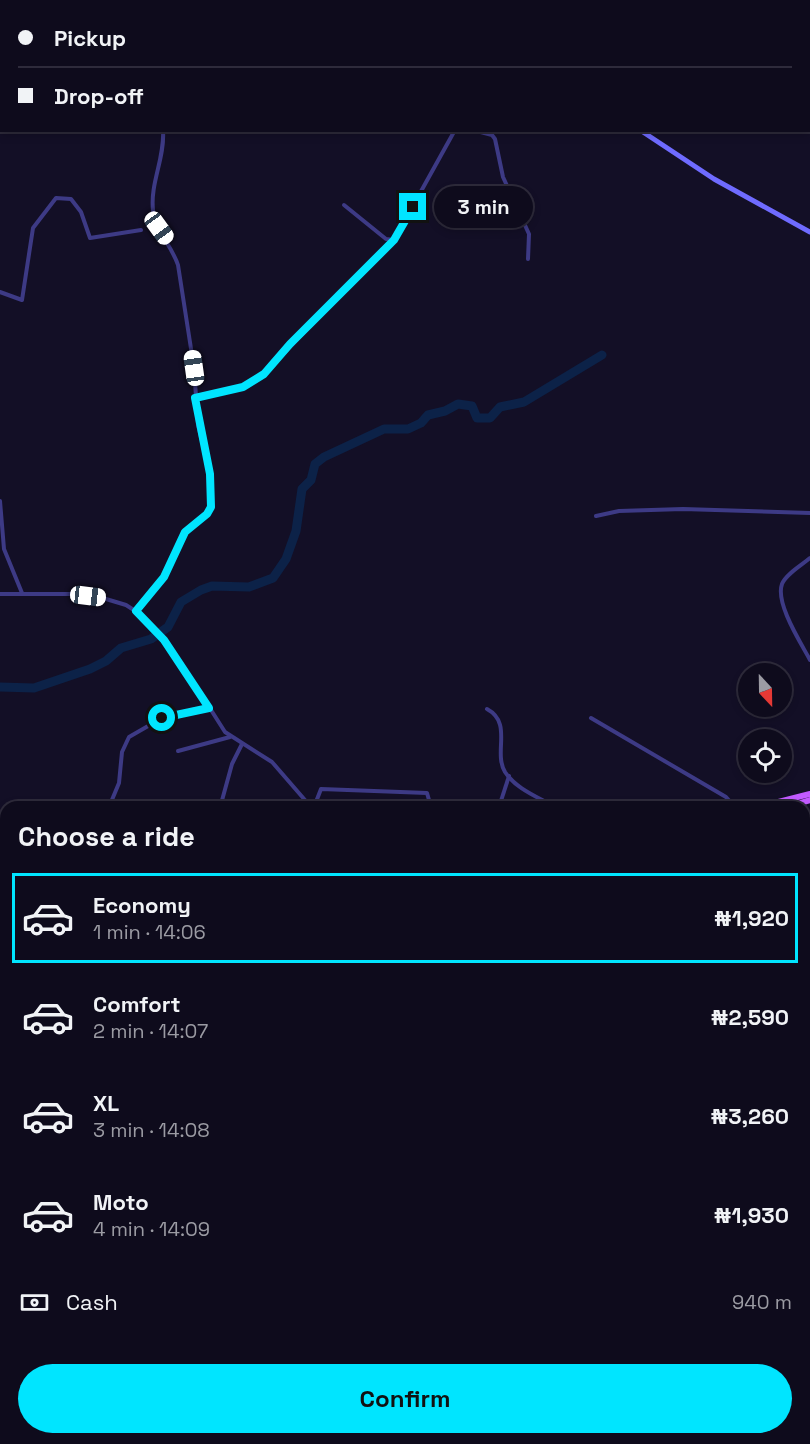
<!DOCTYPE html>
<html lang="en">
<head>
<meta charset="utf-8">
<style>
  body { margin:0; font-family:"Space Grotesk",sans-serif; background:#1c1929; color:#f1f3f6; height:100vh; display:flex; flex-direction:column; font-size:22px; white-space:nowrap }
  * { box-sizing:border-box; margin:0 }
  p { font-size:20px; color:#9b9ba3 }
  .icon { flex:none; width:33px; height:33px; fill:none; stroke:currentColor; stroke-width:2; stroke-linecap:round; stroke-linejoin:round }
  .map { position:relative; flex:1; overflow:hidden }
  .panel { position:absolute; left:0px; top:801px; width:810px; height:644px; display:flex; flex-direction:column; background:#0e0b1c; border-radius:18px 18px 0 0; box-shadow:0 3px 9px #0003,0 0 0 2px #2e2b3b }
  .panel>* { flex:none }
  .banner { position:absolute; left:0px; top:0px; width:810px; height:132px; box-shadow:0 3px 9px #0003,0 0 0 2px #2e2b3b; display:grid; align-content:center; height:132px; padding:0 18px; background:#0e0b1c }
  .needle { width:39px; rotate:158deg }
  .fabs { position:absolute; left:738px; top:663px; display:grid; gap:12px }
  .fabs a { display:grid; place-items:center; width:54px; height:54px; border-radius:50%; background:#0e0b1c; box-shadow:0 3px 9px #0003,0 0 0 2px #2e2b3b; font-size:30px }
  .end { position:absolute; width:27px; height:27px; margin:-14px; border:8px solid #00e5ff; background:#111; box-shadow:0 0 0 3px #111 }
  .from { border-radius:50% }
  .bubble { position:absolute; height:42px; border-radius:21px; background:#0e0b1c; box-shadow:0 3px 9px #0003,0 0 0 2px #2e2b3b; font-size:20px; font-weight:600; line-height:42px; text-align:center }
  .car { position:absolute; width:18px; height:36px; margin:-18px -9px; border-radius:8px; box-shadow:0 0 4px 2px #0007; background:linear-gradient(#fff 24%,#345 0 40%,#fff 0 76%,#345 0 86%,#fff 0) }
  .banner b { display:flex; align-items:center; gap:21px; height:57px; font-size:22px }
  .banner b+b { border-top:2px solid #2e2b3b }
  .banner i { width:15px; height:15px; background:#f1f3f6 }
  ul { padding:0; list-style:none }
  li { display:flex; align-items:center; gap:18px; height:90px; margin:0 12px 9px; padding:0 6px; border:3px solid transparent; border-radius:0px }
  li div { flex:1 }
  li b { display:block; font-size:22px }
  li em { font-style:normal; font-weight:600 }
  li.active { border-color:#00e5ff }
  li>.icon { width:54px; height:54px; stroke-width:1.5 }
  h2 { padding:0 18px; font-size:27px; line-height:72px }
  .pay { display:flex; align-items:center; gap:15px; height:66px; padding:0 18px; font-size:22px }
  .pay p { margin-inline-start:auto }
  .cta { display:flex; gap:12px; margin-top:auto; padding:12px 18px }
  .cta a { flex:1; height:69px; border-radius:36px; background:#00e5ff; color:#111; font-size:24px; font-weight:600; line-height:69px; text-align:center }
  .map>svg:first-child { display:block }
</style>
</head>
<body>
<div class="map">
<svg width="810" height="1444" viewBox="0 0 810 1444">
  <rect width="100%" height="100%" fill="#130f26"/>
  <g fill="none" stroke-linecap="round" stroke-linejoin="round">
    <path stroke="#0c2248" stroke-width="9" d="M 0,687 L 34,688 L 90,669 L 106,661 L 121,648 L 151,639 L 168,627 L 181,602 L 201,590 L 212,586 L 249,587 L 273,578 L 286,559 L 296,531 L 302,489 L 311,480 L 315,464 L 324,457 L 384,429 L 408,429 L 421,423 L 428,415 L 445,411 L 458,404 L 472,406 L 477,418 L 490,418 L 500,407 L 524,402 L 602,355"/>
    <g stroke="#3d3a85" stroke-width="4">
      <path d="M 283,0 L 284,2"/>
      <path d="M 134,2 L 134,0"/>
      <path d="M 230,2 L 231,0"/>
      <path d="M 334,2 L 335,0"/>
      <path d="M 662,2 L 668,2"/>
      <path d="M 473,130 L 492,135 L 495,139 L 503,177 L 529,234 L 528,259"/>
      <path d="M 344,205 L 386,239 L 394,240 L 455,130"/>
      <path d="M 0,292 L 22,300 L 33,228 L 56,198 L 71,199 L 81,212 L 90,238 L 141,230"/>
      <path d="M 195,398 L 243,387 L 264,374 L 391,241"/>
      <path d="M 0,501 L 4,549 L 22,593"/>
      <path d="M 596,516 L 619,511 L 683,509 L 810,513"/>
      <path d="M 810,558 C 802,565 786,574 782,584 C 775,603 801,643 810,660"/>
      <path d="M 0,594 L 70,594 L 106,599 L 126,605 L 140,614 L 155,629 L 192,680 L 225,732 L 272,762 L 311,807"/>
      <path d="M 136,611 L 164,577 L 185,532 L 207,514 L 211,507 L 210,474 L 198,425 L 194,368 L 178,265 C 172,246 154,229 153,210 C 150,183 165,158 163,130"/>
      <path d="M 487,709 C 513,723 493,752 505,772 C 516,789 538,797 555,807"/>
      <path d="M 591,718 L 726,797 L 735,807"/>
      <path d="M 178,751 L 230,737"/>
      <path d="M 109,807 L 119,783 L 122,752 L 129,737 L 162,718 L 209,708"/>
      <path d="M 217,807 L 221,804 L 232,764 L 242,744"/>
      <path d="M 314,807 L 321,789 L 427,793 L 431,807"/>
      <path d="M 499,807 L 509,776"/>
      <path d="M 804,814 L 810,818"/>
      <path d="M 804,906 L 810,907"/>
      <path d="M 0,937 L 6,932"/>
      <path d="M 804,1064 L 810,1057"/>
      <path d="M 0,1079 L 6,1076"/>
      <path d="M 804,1145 L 810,1148"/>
      <path d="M 0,1185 L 6,1196"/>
      <path d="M 804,1248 L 810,1226"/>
      <path d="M 804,1319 L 810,1321"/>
      <path d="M 0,1392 L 6,1419"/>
      <path d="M 804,1400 L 809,1410 L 804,1428"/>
      <path d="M 0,1422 L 6,1423"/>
      <path d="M 346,1438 L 347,1444"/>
      <path d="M 31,1444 L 32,1438"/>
      <path d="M 132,1444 L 133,1438"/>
      <path d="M 223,1444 L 223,1438"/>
      <path d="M 567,1444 L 568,1438"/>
      <path d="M 776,1444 L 777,1438"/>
      <path d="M 799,1444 L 800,1438"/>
    </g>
    <g stroke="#6f6bff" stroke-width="5">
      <path d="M 432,0 L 434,2"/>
      <path d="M 640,130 L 714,179 L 810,232"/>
    </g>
    <g stroke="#c25bff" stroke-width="6">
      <path d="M 758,807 L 810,794"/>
      <path d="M 787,807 L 810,800"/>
      <path d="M 498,1444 L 498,1438"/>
      <path d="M 504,1444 L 505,1438"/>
    </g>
  </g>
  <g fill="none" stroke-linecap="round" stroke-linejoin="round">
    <path stroke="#00e5ff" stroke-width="8" d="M 162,718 L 209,708 L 164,640 L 136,611 L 164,577 L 185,532 L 207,514 L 211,507 L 210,474 L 195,398 L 243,387 L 264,374 L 290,344 L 394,240 L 413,207"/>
  </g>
</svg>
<div class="fabs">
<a><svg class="needle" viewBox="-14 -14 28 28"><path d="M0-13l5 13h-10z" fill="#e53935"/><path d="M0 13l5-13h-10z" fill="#9b9ba3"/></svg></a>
<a><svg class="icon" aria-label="locate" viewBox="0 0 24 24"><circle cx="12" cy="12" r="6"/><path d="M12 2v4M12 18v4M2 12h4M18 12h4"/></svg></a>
</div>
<i class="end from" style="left:162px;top:718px"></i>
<i class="end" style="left:413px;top:207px"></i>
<div class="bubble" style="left:434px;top:186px;width:99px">3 min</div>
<i class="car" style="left:159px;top:228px;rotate:144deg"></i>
<i class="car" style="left:194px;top:368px;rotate:352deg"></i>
<i class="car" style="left:88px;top:596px;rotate:97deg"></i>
<div class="banner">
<b><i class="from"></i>Pickup</b>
<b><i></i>Drop-off</b>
</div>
<section class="panel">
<h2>Choose a ride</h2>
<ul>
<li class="active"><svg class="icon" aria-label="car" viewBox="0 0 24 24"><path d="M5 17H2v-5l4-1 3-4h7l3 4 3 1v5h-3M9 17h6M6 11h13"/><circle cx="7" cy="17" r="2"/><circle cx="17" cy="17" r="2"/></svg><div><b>Economy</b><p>1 min · 14:06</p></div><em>₦1,920</em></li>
<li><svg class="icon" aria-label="car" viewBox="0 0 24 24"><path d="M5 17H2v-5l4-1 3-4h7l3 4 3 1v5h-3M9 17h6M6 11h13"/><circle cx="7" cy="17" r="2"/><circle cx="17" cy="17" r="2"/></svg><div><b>Comfort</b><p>2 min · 14:07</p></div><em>₦2,590</em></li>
<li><svg class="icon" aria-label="car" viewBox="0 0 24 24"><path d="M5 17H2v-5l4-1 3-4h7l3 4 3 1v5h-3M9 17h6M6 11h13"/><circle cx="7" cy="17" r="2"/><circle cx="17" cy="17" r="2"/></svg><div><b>XL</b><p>3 min · 14:08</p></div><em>₦3,260</em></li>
<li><svg class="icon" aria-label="car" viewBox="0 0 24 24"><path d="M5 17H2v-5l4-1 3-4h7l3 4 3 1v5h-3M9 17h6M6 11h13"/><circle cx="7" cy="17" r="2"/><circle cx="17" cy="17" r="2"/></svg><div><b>Moto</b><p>4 min · 14:09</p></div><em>₦1,930</em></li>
</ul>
<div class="pay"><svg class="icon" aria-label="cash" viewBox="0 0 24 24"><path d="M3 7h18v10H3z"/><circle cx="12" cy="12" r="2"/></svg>Cash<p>940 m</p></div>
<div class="cta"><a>Confirm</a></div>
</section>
</div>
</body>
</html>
